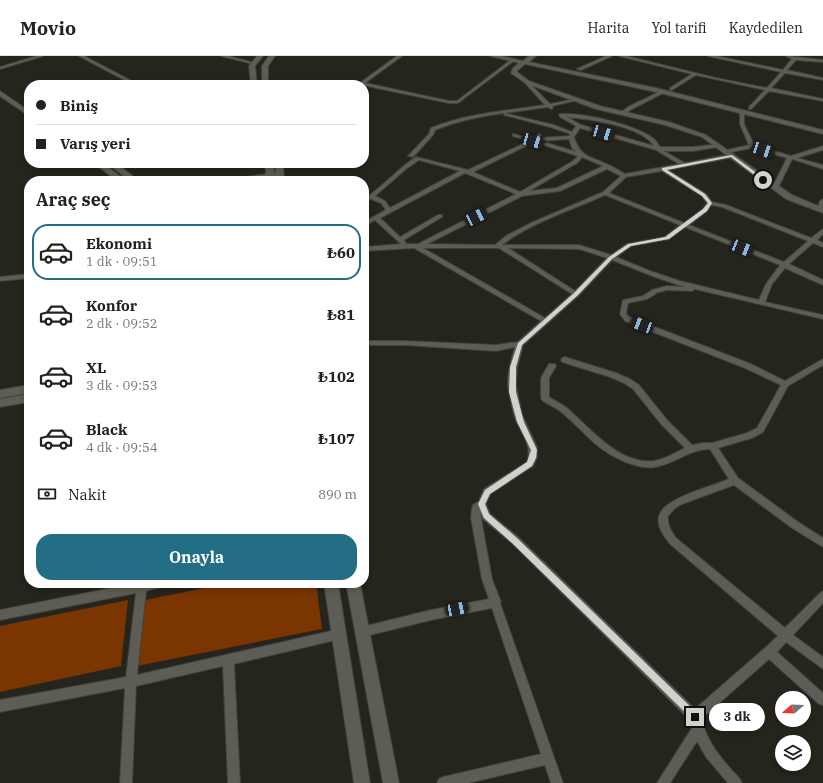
<!DOCTYPE html>
<html lang="tr">
<head>
<meta charset="utf-8">
<style>
  body { margin:0; font-family:"IBM Plex Serif",serif; background:#f2f2f2; color:#222; height:100vh; display:flex; flex-direction:column; font-size:15px; white-space:nowrap }
  * { box-sizing:border-box; margin:0 }
  p { font-size:13px; color:#767676 }
  .icon { flex:none; width:22px; height:22px; fill:none; stroke:currentColor; stroke-width:2; stroke-linecap:round; stroke-linejoin:round }
  .map { position:relative; flex:1; overflow:hidden }
  .details { position:absolute; left:24px; top:120px; width:345px; height:412px; display:flex; flex-direction:column; background:#fff; border-radius:16px; box-shadow:0 2px 6px #0003 }
  .details>* { flex:none }
  .top-card { position:absolute; left:24px; top:24px; width:345px; height:88px; border-radius:16px; box-shadow:0 2px 6px #0003; display:grid; align-content:center; height:88px; padding:0 12px; background:#fff }
  .needle { width:26px; rotate:251deg }
  .controls { position:absolute; left:775px; top:635px; display:grid; gap:8px }
  .controls a { display:grid; place-items:center; width:36px; height:36px; border-radius:50%; background:#fff; box-shadow:0 2px 6px #0003; font-size:20px }
  .end { position:absolute; width:18px; height:18px; margin:-9px; border:5px solid #d2d1cd; background:#111; box-shadow:0 0 0 2px #111 }
  .from { border-radius:50% }
  .bubble { position:absolute; height:28px; border-radius:14px; background:#fff; box-shadow:0 2px 6px #0003; font-size:13px; font-weight:700; line-height:28px; text-align:center }
  .car { position:absolute; width:12px; height:24px; margin:-12px -6px; border-radius:5px; box-shadow:0 0 3px 1px #0007; background:linear-gradient(#222 24%,#8ab4d8 0 40%,#222 0 76%,#8ab4d8 0 86%,#222 0) }
  .top-card b { display:flex; align-items:center; gap:14px; height:38px; font-size:15px }
  .top-card b+b { border-top:1px solid #e0e0e0 }
  .top-card i { width:10px; height:10px; background:#222 }
  ul { padding:0; list-style:none }
  li { display:flex; align-items:center; gap:12px; height:56px; margin:0 8px 6px; padding:0 4px; border:2px solid transparent; border-radius:16px }
  li div { flex:1 }
  li b { display:block; font-size:15px }
  li em { font-style:normal; font-weight:700 }
  li.current { border-color:#236d85 }
  li>.icon { width:36px; height:36px; stroke-width:1.5 }
  h2 { padding:0 12px; font-size:18px; line-height:48px }
  .pay { display:flex; align-items:center; gap:10px; height:44px; padding:0 12px; font-size:15px }
  .pay p { margin-inline-start:auto }
  .primary-button { display:flex; gap:8px; margin-top:auto; padding:8px 12px }
  .primary-button a { flex:1; height:46px; border-radius:16px; background:#236d85; color:#fff; font-size:16px; font-weight:700; line-height:46px; text-align:center }
  header { display:flex; align-items:center; gap:24px; box-sizing:border-box; height:56px; padding:0 20px; background:#fff; border-bottom:1px solid #e0e0e0 }
  header strong { font-size:19px }
  nav { display:flex; gap:22px; margin-inline-start:auto; font-size:14px }
  .map>svg:first-child { display:block }
</style>
</head>
<body>
<header>
<strong>Movio</strong>
<nav><a>Harita</a><a>Yol tarifi</a><a>Kaydedilen</a></nav>
</header>
<div class="map">
<svg width="823" height="727" viewBox="0 0 823 727">
  <rect width="100%" height="100%" fill="#25241d"/>
  <g fill="#7a3500">
    <path d="M 229,527 L 316,527 L 322,573 L 137,610 L 145,544 Z"/>
    <path d="M 128,544 L 121,610 L 0,636 L 0,570 Z"/>
  </g>
  <g fill="none" stroke-linecap="round" stroke-linejoin="round">
    <defs>
      <g id="street">
        <path d="M 37,0 L 43,0 L 0,13 L 0,11 Z"/>
        <path d="M 79,0 L 84,0 L 139,29 L 134,29 Z"/>
        <path d="M 221,0 L 228,0 L 255,7 L 253,8 Z"/>
        <path d="M 397,0 L 402,0 L 365,27 L 449,45 L 457,45 L 512,3 L 515,4 L 458,47 L 449,47 L 362,29 L 357,29 Z"/>
        <path d="M 606,0 L 612,0 L 581,14 L 577,13 Z"/>
        <path d="M 619,0 L 626,0 L 716,22 L 767,32 L 781,16 L 708,0 L 716,0 L 783,14 L 792,3 L 786,0 L 823,4 L 823,6 L 796,4 L 787,14 L 823,22 L 823,24 L 785,17 L 771,32 L 823,43 L 823,45 L 769,35 L 751,53 L 749,53 L 749,51 L 765,34 L 696,19 L 672,34 L 670,34 L 670,32 L 692,18 Z"/>
        <path d="M 528,26 L 550,48 L 576,43 L 578,44 L 552,50 L 553,52 L 551,53 L 548,51 C 509,57 471,59 435,74 L 433,79 L 413,101 L 408,100 L 429,78 L 431,72 C 468,57 506,55 545,49 L 526,28 L 526,27 Z"/>
        <path d="M 661,35 L 665,36 L 632,53 L 623,59 L 619,58 L 628,51 Z"/>
        <path d="M 740,55 L 744,56 L 744,68 L 754,89 L 791,100 L 823,90 L 823,94 L 797,102 L 823,109 L 823,113 L 792,103 L 778,132 L 773,133 L 772,132 L 787,102 L 752,92 L 726,97 L 723,95 L 749,89 L 740,68 Z"/>
        <path d="M 504,57 L 554,69 L 572,76 L 576,70 L 560,61 L 559,58 C 581,56 639,69 655,84 C 657,86 658,89 660,91 L 693,91 L 720,88 L 720,90 L 718,91 L 693,95 L 664,95 L 685,107 L 732,98 L 734,99 L 734,101 L 668,114 L 706,138 L 712,146 L 726,149 L 811,182 L 823,173 L 823,178 L 817,184 L 823,187 L 823,191 L 813,187 L 789,208 L 823,224 L 823,229 L 785,212 L 772,228 L 765,246 L 823,259 L 823,263 L 695,233 L 692,235 L 667,234 L 656,237 L 654,239 L 647,243 L 628,247 L 626,258 L 629,261 L 751,308 L 785,325 L 823,303 L 823,309 L 788,330 L 763,376 L 752,382 L 718,392 L 738,422 L 798,466 L 823,482 L 823,491 L 792,472 L 734,429 L 682,448 L 675,452 L 668,460 C 667,469 671,475 676,482 L 785,572 L 820,537 L 823,535 L 823,547 L 793,579 L 823,601 L 823,613 L 786,586 L 777,596 L 823,637 L 823,649 L 819,648 L 769,603 L 701,663 C 708,688 723,705 740,723 L 742,727 L 728,727 L 706,701 L 697,685 L 670,727 L 657,727 L 692,672 L 690,664 L 512,487 L 483,463 L 480,457 L 492,523 L 501,546 L 500,547 L 563,727 L 551,727 L 545,709 L 468,727 L 437,727 L 439,723 L 443,721 L 541,698 L 492,552 L 431,564 L 362,581 L 358,580 L 357,576 L 358,572 L 362,571 L 431,554 L 489,543 L 482,523 L 471,462 L 472,452 L 473,449 L 479,445 L 484,433 L 527,406 C 533,389 521,377 515,362 C 512,352 510,341 508,331 C 507,318 511,304 515,291 L 496,295 L 405,289 L 364,289 L 364,285 L 405,285 L 496,289 L 518,286 L 541,265 L 414,192 L 364,195 L 364,191 L 401,188 L 375,164 L 364,170 L 364,166 L 386,154 L 381,147 L 371,143 L 364,147 L 364,143 C 383,131 397,113 416,101 L 468,114 L 529,85 L 513,80 L 513,78 L 533,83 L 539,78 L 541,79 L 538,82 L 569,80 L 571,78 L 550,71 L 504,59 ZM 567,61 C 589,63 642,70 654,90 L 581,69 ZM 580,72 L 656,94 L 679,108 L 625,118 C 620,115 613,111 609,109 C 590,100 581,102 574,81 ZM 569,83 L 572,92 L 576,96 L 541,85 ZM 534,86 L 578,100 L 573,105 L 520,136 L 473,116 ZM 582,101 L 603,110 L 557,132 L 529,135 L 577,107 ZM 419,104 L 460,115 L 390,152 L 385,145 L 375,140 L 406,113 ZM 607,113 L 621,120 L 603,136 L 531,167 L 506,180 L 495,189 L 427,188 L 522,140 L 560,135 ZM 662,115 L 702,140 L 707,147 L 703,153 L 684,167 L 609,137 L 626,121 ZM 465,117 L 516,138 L 418,188 L 405,188 L 406,187 L 404,184 L 442,161 L 442,159 L 438,159 L 400,181 L 380,162 ZM 605,139 L 680,169 L 665,181 L 627,188 L 611,199 L 579,189 L 502,189 C 528,168 574,153 605,139 ZM 711,149 L 722,151 L 808,185 L 784,206 L 689,169 L 707,155 ZM 685,171 L 780,209 L 766,228 L 759,244 L 680,225 L 650,215 L 616,201 L 631,190 L 669,183 ZM 423,192 L 499,192 L 572,238 L 545,262 ZM 508,192 L 579,193 L 607,202 L 575,235 ZM 612,204 L 655,221 L 685,231 L 667,230 L 652,234 L 643,240 L 623,244 L 620,258 L 625,265 L 745,312 L 781,329 L 757,372 L 747,377 L 712,387 L 703,387 L 692,389 L 667,364 L 639,329 L 630,323 L 616,317 L 565,301 L 562,302 L 561,304 L 562,306 L 610,321 L 624,327 L 633,333 L 661,368 L 685,392 C 675,397 665,403 654,405 C 619,409 590,372 567,352 C 562,348 555,345 549,341 L 549,322 L 556,310 L 555,308 L 549,308 L 541,322 L 541,342 L 542,344 C 548,349 555,351 560,355 C 587,377 596,396 631,408 C 639,410 647,413 655,411 C 675,408 689,393 710,393 L 729,423 C 713,430 663,442 659,460 C 656,470 664,480 670,488 L 778,580 L 765,592 L 695,653 L 518,481 L 490,458 L 486,448 L 490,438 L 533,410 L 537,401 L 537,391 L 522,359 L 516,330 L 517,312 L 523,289 L 578,240 Z"/>
        <path d="M 823,143 L 823,154 L 818,155 L 817,154 L 820,145 Z"/>
        <path d="M 29,218 L 29,222 L 0,225 L 0,221 Z"/>
        <path d="M 137,527 L 166,527 L 164,530 L 146,535 L 137,619 L 340,573 L 344,574 L 345,578 L 344,582 L 340,583 L 234,608 L 240,727 L 228,727 L 223,610 L 136,630 L 132,727 L 120,727 L 125,632 L 0,656 L 0,644 L 126,621 L 136,537 L 0,564 L 0,554 Z"/>
      </g>
      <g id="secondary">
        <path d="M 257,0 L 263,0 L 255,10 L 257,29 L 251,29 L 249,10 Z"/>
        <path d="M 269,0 L 275,0 L 268,10 L 268,29 L 262,29 L 262,10 Z"/>
        <path d="M 490,0 L 501,0 L 523,5 L 529,0 L 536,0 L 529,6 L 656,32 L 823,74 L 823,78 L 656,36 L 525,8 L 518,14 L 517,16 L 529,25 L 600,50 L 669,66 L 706,79 L 792,139 L 823,152 L 823,157 L 786,143 L 702,81 L 665,69 L 596,53 L 525,27 L 511,17 L 513,12 L 519,7 Z"/>
        <path d="M 0,35 L 29,55 L 29,60 L 0,40 Z"/>
        <path d="M 94,107 L 103,107 L 126,125 L 117,125 Z"/>
        <path d="M 107,107 L 116,107 L 139,125 L 130,125 Z"/>
        <path d="M 265,107 L 273,107 L 274,117 L 276,116 L 275,107 L 283,107 L 284,125 L 278,125 L 277,121 L 274,121 L 275,125 L 267,125 L 267,122 L 246,125 L 226,125 L 230,123 L 266,118 Z"/>
        <path d="M 29,329 L 29,337 L 0,342 L 0,334 Z"/>
        <path d="M 29,338 L 29,346 L 0,351 L 0,343 Z"/>
        <path d="M 324,527 L 338,527 L 370,727 L 354,727 Z"/>
        <path d="M 346,527 L 360,527 L 399,727 L 383,727 Z"/>
      </g>
    </defs>
    <use href="#street" stroke="#41403a" stroke-width="2"/>
    <use href="#secondary" stroke="#41403a" stroke-width="2"/>
    <use href="#street" fill="#5e5d55" fill-rule="evenodd"/>
    <use href="#secondary" fill="#5e5d55" fill-rule="evenodd"/>
  </g>
  <path fill="#d2d1cd" d="M 732,99 L 765,123 L 765,125 L 762,125 L 731,101 L 667,114 L 705,138 L 712,147 L 707,155 L 669,183 L 631,190 L 612,203 L 578,239 L 522,289 L 516,311 L 516,336 L 524,366 L 537,394 L 536,402 L 532,410 L 490,438 L 485,448 L 489,458 L 517,482 L 698,658 L 698,664 L 695,666 L 512,487 L 484,462 L 478,448 L 485,434 L 527,406 L 531,394 L 517,366 L 509,336 L 510,311 L 518,287 L 574,237 L 609,201 L 628,188 L 665,181 L 703,153 L 708,147 L 702,140 L 662,114 L 662,112 Z"/>
</svg>
<div class="controls">
<a><svg class="needle" viewBox="-14 -14 28 28"><path d="M0-13l5 13h-10z" fill="#e53935"/><path d="M0 13l5-13h-10z" fill="#767676"/></svg></a>
<a><svg class="icon" aria-label="layers" viewBox="0 0 24 24"><path d="M12 4l9 5-9 5-9-5zM3 14l9 5 9-5"/></svg></a>
</div>
<i class="end from" style="left:763px;top:124px"></i>
<i class="end" style="left:695px;top:661px"></i>
<div class="bubble" style="left:709px;top:647px;width:56px">3 dk</div>
<i class="car" style="left:603px;top:77px;rotate:107deg"></i>
<i class="car" style="left:533px;top:85px;rotate:106deg"></i>
<i class="car" style="left:763px;top:94px;rotate:109deg"></i>
<i class="car" style="left:476px;top:161px;rotate:63deg"></i>
<i class="car" style="left:742px;top:192px;rotate:112deg"></i>
<i class="car" style="left:642px;top:269px;rotate:291deg"></i>
<i class="car" style="left:457px;top:553px;rotate:79deg"></i>
<div class="top-card">
<b><i class="from"></i>Biniş</b>
<b><i></i>Varış yeri</b>
</div>
<section class="details">
<h2>Araç seç</h2>
<ul>
<li class="current"><svg class="icon" aria-label="car" viewBox="0 0 24 24"><path d="M5 17H2v-5l4-1 3-4h7l3 4 3 1v5h-3M9 17h6M6 11h13"/><circle cx="7" cy="17" r="2"/><circle cx="17" cy="17" r="2"/></svg><div><b>Ekonomi</b><p>1 dk · 09:51</p></div><em>₺60</em></li>
<li><svg class="icon" aria-label="car" viewBox="0 0 24 24"><path d="M5 17H2v-5l4-1 3-4h7l3 4 3 1v5h-3M9 17h6M6 11h13"/><circle cx="7" cy="17" r="2"/><circle cx="17" cy="17" r="2"/></svg><div><b>Konfor</b><p>2 dk · 09:52</p></div><em>₺81</em></li>
<li><svg class="icon" aria-label="car" viewBox="0 0 24 24"><path d="M5 17H2v-5l4-1 3-4h7l3 4 3 1v5h-3M9 17h6M6 11h13"/><circle cx="7" cy="17" r="2"/><circle cx="17" cy="17" r="2"/></svg><div><b>XL</b><p>3 dk · 09:53</p></div><em>₺102</em></li>
<li><svg class="icon" aria-label="car" viewBox="0 0 24 24"><path d="M5 17H2v-5l4-1 3-4h7l3 4 3 1v5h-3M9 17h6M6 11h13"/><circle cx="7" cy="17" r="2"/><circle cx="17" cy="17" r="2"/></svg><div><b>Black</b><p>4 dk · 09:54</p></div><em>₺107</em></li>
</ul>
<div class="pay"><svg class="icon" aria-label="cash" viewBox="0 0 24 24"><path d="M3 7h18v10H3z"/><circle cx="12" cy="12" r="2"/></svg>Nakit<p>890 m</p></div>
<div class="primary-button"><a>Onayla</a></div>
</section>
</div>
</body>
</html>
